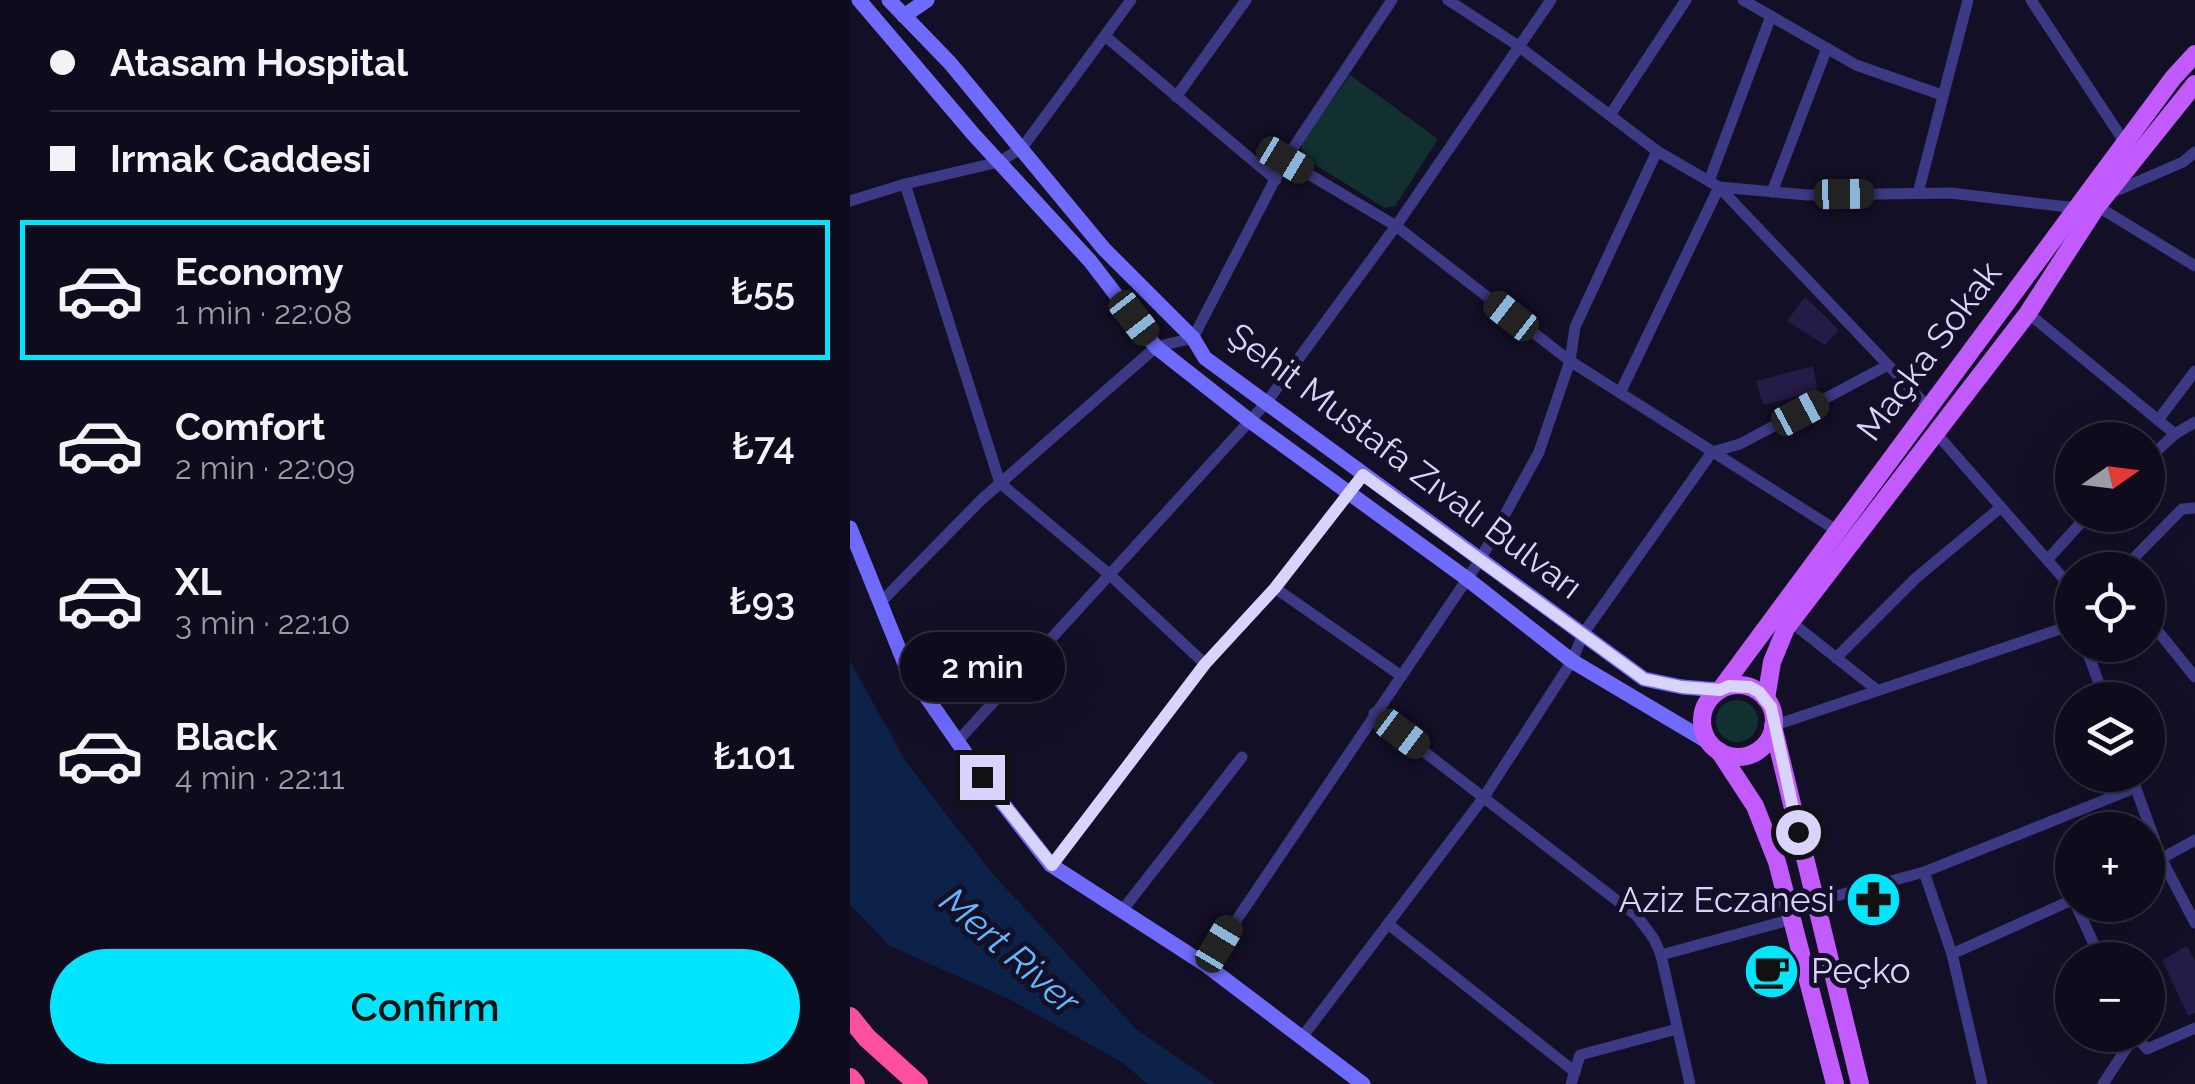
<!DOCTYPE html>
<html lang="en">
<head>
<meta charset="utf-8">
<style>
  body { margin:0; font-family:Raleway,sans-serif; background:#171425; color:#f1f3f6; height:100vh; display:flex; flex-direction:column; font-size:38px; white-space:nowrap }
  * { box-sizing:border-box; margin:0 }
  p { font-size:32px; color:#9b9ba3 }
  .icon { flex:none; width:55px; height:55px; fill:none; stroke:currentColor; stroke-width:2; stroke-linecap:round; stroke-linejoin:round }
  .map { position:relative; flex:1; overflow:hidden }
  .sheet { display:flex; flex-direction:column; background:#0e0b1c; width:850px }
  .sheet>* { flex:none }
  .top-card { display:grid; align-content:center; height:220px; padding:0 50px; background:#0e0b1c }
  .needle { width:65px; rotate:76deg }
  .fabs { position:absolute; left:1205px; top:422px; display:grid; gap:20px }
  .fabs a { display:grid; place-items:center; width:110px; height:110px; border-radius:50%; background:#0e0b1c; box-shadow:0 10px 40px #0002,0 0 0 2px #2e2b3b; font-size:50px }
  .end { position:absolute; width:45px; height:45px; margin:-22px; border:12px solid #d9d4ff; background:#111; box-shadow:0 0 0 5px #111 }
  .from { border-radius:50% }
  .bubble { position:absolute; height:70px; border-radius:35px; background:#0e0b1c; box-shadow:0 10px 40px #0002,0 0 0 2px #2e2b3b; font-size:32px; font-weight:600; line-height:70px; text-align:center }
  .car { position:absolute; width:30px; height:60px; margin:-30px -15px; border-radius:12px; box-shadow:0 0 8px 2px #0007; background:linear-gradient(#222 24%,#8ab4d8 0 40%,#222 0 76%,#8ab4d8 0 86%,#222 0) }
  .top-card b { display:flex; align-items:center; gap:35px; height:95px; font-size:38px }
  .top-card b+b { border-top:2px solid #2e2b3b }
  .top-card i { width:25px; height:25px; background:#f1f3f6 }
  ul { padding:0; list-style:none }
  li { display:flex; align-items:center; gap:30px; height:140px; margin:0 20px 15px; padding:0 30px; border:5px solid transparent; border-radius:0px }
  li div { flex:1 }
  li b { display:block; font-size:38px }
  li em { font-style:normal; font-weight:600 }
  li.selected { border-color:#00e5ff }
  li>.icon { width:90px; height:90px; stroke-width:1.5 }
  .cta { display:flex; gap:20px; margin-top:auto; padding:20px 50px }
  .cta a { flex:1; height:115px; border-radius:60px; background:#00e5ff; color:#111; font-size:40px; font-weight:600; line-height:115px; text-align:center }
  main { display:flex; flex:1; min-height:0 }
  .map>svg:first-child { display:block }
</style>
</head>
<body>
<main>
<section class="sheet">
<div class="top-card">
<b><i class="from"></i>Atasam Hospital</b>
<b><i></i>Irmak Caddesi</b>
</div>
<ul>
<li class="selected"><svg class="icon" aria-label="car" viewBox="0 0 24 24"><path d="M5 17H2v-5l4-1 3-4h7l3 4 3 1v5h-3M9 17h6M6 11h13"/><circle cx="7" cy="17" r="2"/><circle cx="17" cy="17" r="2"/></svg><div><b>Economy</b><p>1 min · 22:08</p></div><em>₺55</em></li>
<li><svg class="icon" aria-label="car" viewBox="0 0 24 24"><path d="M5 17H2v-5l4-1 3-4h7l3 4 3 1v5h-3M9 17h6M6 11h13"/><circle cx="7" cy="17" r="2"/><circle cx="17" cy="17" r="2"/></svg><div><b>Comfort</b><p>2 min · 22:09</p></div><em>₺74</em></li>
<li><svg class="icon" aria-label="car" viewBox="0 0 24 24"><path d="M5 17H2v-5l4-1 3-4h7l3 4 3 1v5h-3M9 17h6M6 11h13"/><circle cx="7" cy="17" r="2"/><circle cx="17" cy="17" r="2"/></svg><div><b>XL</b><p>3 min · 22:10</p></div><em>₺93</em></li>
<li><svg class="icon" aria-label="car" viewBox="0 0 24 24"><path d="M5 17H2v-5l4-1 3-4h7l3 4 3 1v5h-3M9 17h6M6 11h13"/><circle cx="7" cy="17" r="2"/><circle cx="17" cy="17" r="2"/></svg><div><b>Black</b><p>4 min · 22:11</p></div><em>₺101</em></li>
</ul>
<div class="cta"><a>Confirm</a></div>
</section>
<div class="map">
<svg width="1345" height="1084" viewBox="0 0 1345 1084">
  <rect width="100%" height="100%" fill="#130f26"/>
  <g fill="#12302f">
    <path d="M 500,75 L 588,139 L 545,206 L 535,208 L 454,158 L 451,144 Z"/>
    <circle cx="887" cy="721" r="21"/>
  </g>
  <path fill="#0c2248" d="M 0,661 L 56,762 L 141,872 L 286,1029 L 366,1084 L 298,1084 L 273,1063 L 161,1000 L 40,946 L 0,905 Z"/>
  <g fill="#241b47">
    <path d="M 955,297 L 989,330 L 975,345 L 937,321 Z"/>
    <path d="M 963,366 L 968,391 L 913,405 L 906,381 Z"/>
    <path d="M 1337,946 L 1345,961 L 1345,1013 L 1338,1016 L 1312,960 Z"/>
  </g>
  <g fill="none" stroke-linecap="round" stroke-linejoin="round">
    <g stroke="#3d3a85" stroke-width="11">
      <path d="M 598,0 L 667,45 L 807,151 L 869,187 L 957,195 L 1101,193 L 1226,208"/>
      <path d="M 893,0 L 1006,65 L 1092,95"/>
      <path d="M 1181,0 L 1275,143"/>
      <path d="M 255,36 L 426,180"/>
      <path d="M 326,97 L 396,0"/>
      <path d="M 760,115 L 836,0"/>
      <path d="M 435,160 L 546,226 L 720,361 L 986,530"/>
      <path d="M 859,181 L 921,16"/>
      <path d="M 55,184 L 150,483 L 260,575 L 355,664"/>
      <path d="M 869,187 L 1078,407"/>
      <path d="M 922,192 L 977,48"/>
      <path d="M 1068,193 L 1118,0"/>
      <path d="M 1259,194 L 1333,162 L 1345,152"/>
      <path d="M 0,201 L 55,184 L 149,162 L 172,148 L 281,0"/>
      <path d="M 1247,206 L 1345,266"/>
      <path d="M 1178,313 L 1325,434"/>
      <path d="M 770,393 L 869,187"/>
      <path d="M 1308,420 L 1345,371"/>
      <path d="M 1086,433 L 1213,578 L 1222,607"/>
      <path d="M 1298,459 L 1325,434 L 1345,422"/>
      <path d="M 1197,560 L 1238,515"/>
      <path d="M 1272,570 L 1332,509 L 1345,508"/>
      <path d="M 425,588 L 550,675"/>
      <path d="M 30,603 L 131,500 L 306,347 L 343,338 L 435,160 L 542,0"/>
      <path d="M 1298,619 L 1345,677"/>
      <path d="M 941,622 L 1027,690"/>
      <path d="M 1235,645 L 1255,700"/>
      <path d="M 986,658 L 1066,578 L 1150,508"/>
      <path d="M 524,713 L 787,916 L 804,939 L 811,955 L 840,1084"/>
      <path d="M 923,726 L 1222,625"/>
      <path d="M 107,742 L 416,403 L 546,226 L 701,0"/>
      <path d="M 1281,775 L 1312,860 L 1345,923"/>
      <path d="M 201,865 L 355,664 L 425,588 L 513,475"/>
      <path d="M 1298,866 L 1345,840"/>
      <path d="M 1074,872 L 1102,954 L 1132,1084"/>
      <path d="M 964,902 L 1074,872 L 1285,788"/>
      <path d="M 1226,905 L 1251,960"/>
      <path d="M 271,912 L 392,757"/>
      <path d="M 538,924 L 725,1072"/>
      <path d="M 1102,954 L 1222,900"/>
      <path d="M 811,955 L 943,919"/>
      <path d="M 356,965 L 630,560 L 689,452 L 720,361 L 725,327 L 807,151"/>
      <path d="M 1285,1035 L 1297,1049 L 1345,1028"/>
      <path d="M 453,1036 L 634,797 L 722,661 L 733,634 L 862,452 L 890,444 L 1038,365"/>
      <path d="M 721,1084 L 730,1055 L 827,1029"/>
      <path d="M 1253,1084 L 1285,1035"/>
    </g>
    <g stroke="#6f6bff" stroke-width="15">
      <path d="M 9,0 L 124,135 L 240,261 L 306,347 L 400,421 L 616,578 L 722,661 L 860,743"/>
      <path d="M 39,0 L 100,63 L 254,249 L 343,338 L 355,358 L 794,679 L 832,687 L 870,690"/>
      <path d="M 54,16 L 77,0"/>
      <path d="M 0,528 L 57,669 L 132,777 L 201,865 L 356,965 L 513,1084"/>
    </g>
    <g stroke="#c25bff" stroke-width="18">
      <circle cx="888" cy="721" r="36"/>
      <path d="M 870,690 L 1323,78 L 1345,54"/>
      <path d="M 916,699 L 922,662 L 936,628 L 1178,313 L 1247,206 L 1345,84"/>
      <path d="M 923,726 L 1010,1084"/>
      <path d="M 869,751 L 905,806 L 927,862 L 985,1084"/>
    </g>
    <g stroke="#ff4fa3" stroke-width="20">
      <path d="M 0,1017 L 17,1038 L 68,1084"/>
      <path d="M 0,1078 L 5,1084"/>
    </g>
  </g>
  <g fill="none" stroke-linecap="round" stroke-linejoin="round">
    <path stroke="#d9d4ff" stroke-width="12" d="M 132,777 L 202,865 L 355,664 L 425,588 L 513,475 L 794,679 L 832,687 L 870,690 L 879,686 L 900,687 L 909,692 L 921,707 L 948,832"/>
  </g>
  <defs>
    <symbol id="pharmacy-disc" viewBox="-11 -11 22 22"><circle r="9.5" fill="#00e5ff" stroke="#130f26"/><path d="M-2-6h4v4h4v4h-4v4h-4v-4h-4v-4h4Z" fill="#111"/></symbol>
    <symbol id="cafe-disc" viewBox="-11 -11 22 22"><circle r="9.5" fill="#00e5ff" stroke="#130f26"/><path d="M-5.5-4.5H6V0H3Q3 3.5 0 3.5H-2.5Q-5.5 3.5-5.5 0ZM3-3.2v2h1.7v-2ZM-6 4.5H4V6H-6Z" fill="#111"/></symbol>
  </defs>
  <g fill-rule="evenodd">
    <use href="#pharmacy-disc" x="992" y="868" width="63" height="63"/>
    <use href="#cafe-disc" x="890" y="940" width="63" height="63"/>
  </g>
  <g text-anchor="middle" stroke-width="10" stroke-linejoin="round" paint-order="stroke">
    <g font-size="35" fill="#d9d4ff" stroke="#130f26">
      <text transform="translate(1079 351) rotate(-53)" y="12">Maçka Sokak</text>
      <text transform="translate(555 461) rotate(37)" y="12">Şehit Mustafa Zıvalı Bulvarı</text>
    </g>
    <g font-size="35" fill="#d9d4ff" stroke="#130f26" text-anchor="end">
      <text x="985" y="912">Aziz Eczanesi</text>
      <text x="961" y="983" text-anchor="start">Peçko</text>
    </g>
    <g font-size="38" font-style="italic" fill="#62b6ff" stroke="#130f26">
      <text transform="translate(160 951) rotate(41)" y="13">Mert River</text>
    </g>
  </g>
</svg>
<div class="fabs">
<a><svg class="needle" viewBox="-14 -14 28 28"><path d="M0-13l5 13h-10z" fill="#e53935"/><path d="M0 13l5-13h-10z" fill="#9b9ba3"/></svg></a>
<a><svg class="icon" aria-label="locate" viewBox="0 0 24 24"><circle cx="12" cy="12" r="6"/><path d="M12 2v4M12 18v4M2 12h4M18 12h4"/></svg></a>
<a><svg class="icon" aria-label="layers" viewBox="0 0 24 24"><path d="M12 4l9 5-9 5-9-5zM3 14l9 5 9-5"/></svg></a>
<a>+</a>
<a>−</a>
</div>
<i class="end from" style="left:948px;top:832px"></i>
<i class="end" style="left:132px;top:777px"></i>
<div class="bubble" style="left:50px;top:632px;width:165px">2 min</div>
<i class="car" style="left:435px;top:160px;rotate:121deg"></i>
<i class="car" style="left:994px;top:194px;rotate:89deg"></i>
<i class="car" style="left:661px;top:316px;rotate:308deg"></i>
<i class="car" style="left:284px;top:318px;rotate:142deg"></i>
<i class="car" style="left:950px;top:413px;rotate:62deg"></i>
<i class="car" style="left:552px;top:734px;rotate:127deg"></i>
<i class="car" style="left:369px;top:944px;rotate:31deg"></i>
</div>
</main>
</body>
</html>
